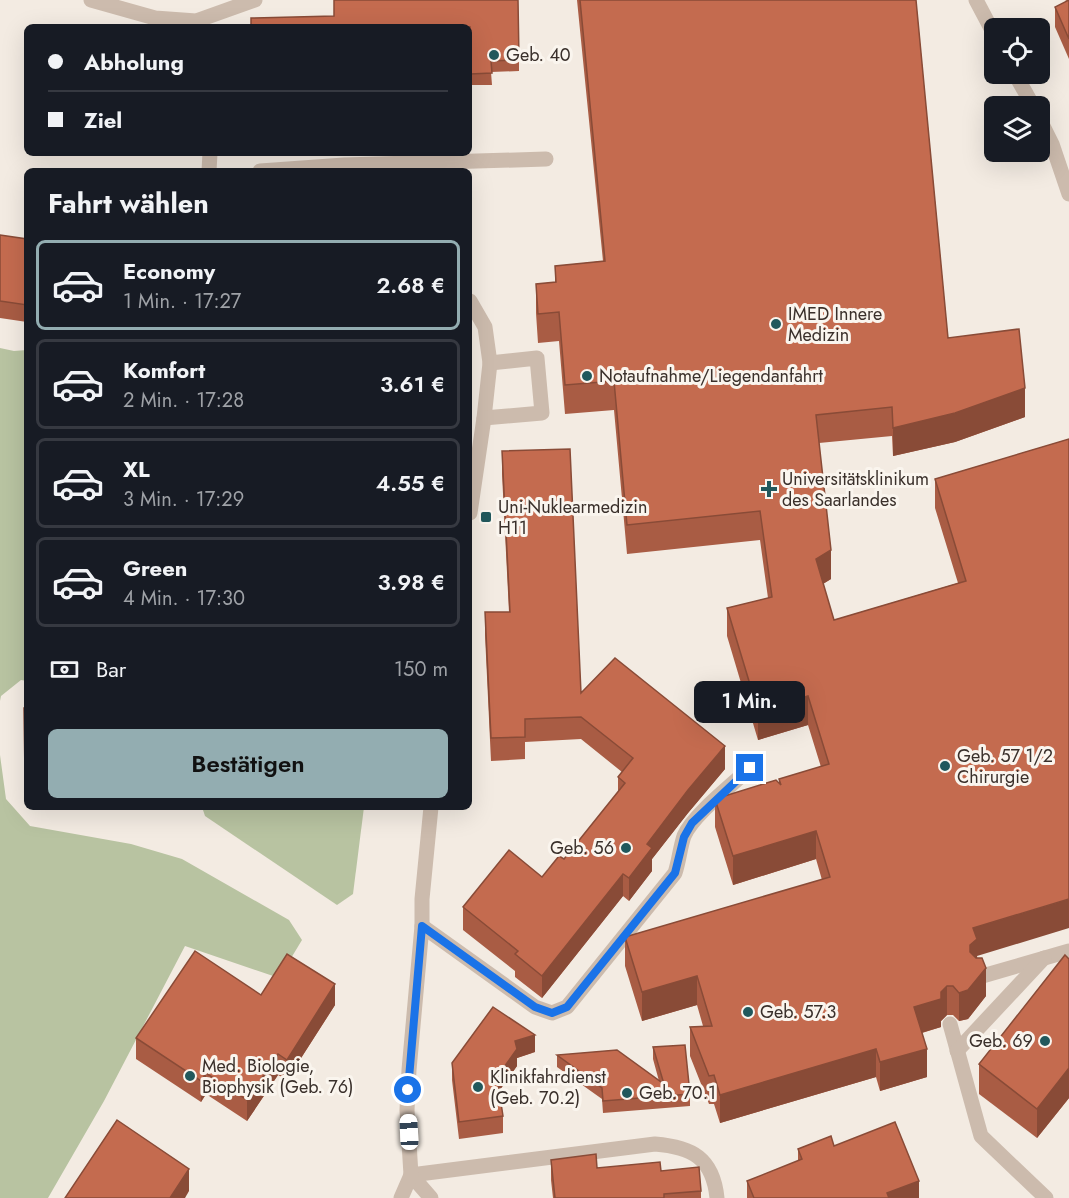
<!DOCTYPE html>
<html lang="de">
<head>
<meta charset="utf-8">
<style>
  body { margin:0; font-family:Jost,sans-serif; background:#242831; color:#f1f3f6; height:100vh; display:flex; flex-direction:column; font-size:22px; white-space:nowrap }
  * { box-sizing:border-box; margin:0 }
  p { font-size:20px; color:#9ea1a6 }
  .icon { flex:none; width:33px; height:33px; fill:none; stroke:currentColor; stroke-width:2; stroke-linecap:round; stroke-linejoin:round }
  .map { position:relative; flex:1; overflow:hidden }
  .drawer { position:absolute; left:24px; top:168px; width:448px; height:642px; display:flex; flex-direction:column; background:#171b24; border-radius:9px; box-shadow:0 6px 24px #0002 }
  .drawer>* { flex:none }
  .banner { position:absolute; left:24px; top:24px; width:448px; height:132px; border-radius:9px; box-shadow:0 6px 24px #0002; display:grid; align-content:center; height:132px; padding:0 24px; background:#171b24 }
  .controls { position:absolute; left:984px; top:18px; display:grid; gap:12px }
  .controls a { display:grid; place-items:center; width:66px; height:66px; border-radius:9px; background:#171b24; box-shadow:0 6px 24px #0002; font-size:30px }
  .end { position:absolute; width:27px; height:27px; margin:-14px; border:8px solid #1a73e8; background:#fff; box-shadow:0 0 0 3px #fff }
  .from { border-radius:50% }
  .bubble { position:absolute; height:42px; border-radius:9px; background:#171b24; box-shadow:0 6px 24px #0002; font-size:20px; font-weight:600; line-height:42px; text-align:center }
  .car { position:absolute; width:18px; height:36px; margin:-18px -9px; border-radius:8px; box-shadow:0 0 4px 2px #0007; background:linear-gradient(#fff 24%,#345 0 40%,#fff 0 76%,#345 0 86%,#fff 0) }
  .banner b { display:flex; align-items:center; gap:21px; height:57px; font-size:22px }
  .banner b+b { border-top:2px solid #363941 }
  .banner i { width:15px; height:15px; background:#f1f3f6 }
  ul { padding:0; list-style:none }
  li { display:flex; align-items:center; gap:18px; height:90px; margin:0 12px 9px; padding:0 12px; border:3px solid #363941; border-radius:9px }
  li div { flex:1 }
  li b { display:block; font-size:22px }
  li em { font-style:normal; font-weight:600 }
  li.on { border-color:#93adb1 }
  li>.icon { width:54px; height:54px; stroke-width:1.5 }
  h2 { padding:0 24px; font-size:27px; line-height:72px }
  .pay { display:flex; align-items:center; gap:15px; height:66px; padding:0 24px; font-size:22px }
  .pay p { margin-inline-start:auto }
  .cta { display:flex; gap:12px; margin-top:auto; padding:12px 24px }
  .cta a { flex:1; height:69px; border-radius:9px; background:#93adb1; color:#111; font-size:24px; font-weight:600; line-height:69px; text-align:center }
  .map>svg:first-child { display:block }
</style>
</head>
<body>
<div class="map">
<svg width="1069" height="1198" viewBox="0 0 1069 1198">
  <rect width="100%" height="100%" fill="#f3ebe2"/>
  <g fill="#b8c3a1">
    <path d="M 0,348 L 14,351 L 27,350 L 27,681 L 21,680 L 1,696 L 0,701 Z"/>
    <path d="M 0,755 L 6,799 L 30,826 L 131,844 L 182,859 L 289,920 L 302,940 L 279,978 L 185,946 L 104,1101 L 48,1198 L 0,1198 Z"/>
    <path d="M 202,807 L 364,807 L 353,894 L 337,905 L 205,816 Z"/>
  </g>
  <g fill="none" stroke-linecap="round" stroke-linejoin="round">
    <g stroke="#ccbbad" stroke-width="15">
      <path d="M 91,0 L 155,18 L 196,21 L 255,0"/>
      <path d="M 976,0 L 994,34"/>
      <path d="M 1015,74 L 1033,106"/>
      <path d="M 1040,120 L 1052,144 L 1069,194"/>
      <path d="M 209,171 L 210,153"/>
      <path d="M 260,171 L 344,165 L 546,159"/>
      <path d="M 470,301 L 485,327 L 490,363 L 484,418 L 470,513"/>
      <path d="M 484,418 L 542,413 L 537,358 L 490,363"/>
      <path d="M 422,926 L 535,1007 L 552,1013 L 567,1007 L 675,873 C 679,861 680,848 684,836 C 693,815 732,785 750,768"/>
      <path d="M 979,977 L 1069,951"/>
      <path d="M 950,1024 L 981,1136 L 1046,1198"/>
      <path d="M 957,1051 L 1044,958"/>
      <path d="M 411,1175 L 655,1144 C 692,1147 713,1158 717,1198"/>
      <path d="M 411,1175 L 431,1198"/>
      <path d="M 401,1198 L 411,1175 L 407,1110 L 409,1070 L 422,926 L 422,899 L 431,807"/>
    </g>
  </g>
  <g fill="#a95c44">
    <path d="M 577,0 L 916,0 L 948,338 L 1025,417 L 955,442 L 893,456 L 892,436 L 819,443 L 831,579 L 823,584 L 834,620 L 958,583 L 935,508 L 935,479 L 1069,439 L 977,956 L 986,996 L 968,1019 L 959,1021 L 953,1015 L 947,1015 L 941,1021 L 941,1027 L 922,1033 L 927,1077 L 880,1091 L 876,1077 L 720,1123 L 714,1104 L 709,1104 L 690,1056 L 690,1027 L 703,1026 L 697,1005 L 642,1021 L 625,966 L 625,937 L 822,880 L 816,859 L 733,885 L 715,827 L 715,799 L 779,783 L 779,779 L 821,767 L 808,725 L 758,740 L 727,636 L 727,608 L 768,598 L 760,540 L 627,554 L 614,410 L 565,414 L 559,341 L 538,343 L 536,313 L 536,284 L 555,282 L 555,266 L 603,261 Z"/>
    <path d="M 1065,0 L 1069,0 L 1069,59 L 1055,27 L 1055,7 L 1067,1 Z"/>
    <path d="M 470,27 L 519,60 L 519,71 L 491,72 L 492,85 L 470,85 Z"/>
    <path d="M 0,235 L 27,239 L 27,322 L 0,318 Z"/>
    <path d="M 502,451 L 581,693 L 725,769 L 688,813 L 652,859 L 652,871 L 629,901 L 623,896 L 542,998 L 515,977 L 515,971 L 463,930 L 463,907 L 542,877 L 564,859 L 618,792 L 618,777 L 622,772 L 581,739 L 525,742 L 525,759 L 491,761 L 485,635 L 485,612 L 509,612 L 502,474 Z"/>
    <path d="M 24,708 L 27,708 L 27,797 L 25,797 Z"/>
    <path d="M 1069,959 L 1069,1098 L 1037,1138 L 979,1094 L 979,1064 Z"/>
    <path d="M 261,995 L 335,1005 L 287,1080 L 278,1075 L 247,1121 L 206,1094 L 201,1102 L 136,1059 L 136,1038 Z"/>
    <path d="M 653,1047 L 690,1094 L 690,1106 L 603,1113 L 602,1099 L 557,1067 L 557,1055 L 659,1081 L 653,1059 Z"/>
    <path d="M 535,1052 L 517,1058 L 517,1066 L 499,1091 L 503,1116 L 503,1133 L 459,1139 L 452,1080 L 452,1063 Z"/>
    <path d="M 834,1146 L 919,1198 L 747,1198 L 747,1181 L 798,1161 L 798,1149 Z"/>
    <path d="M 551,1160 L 597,1168 L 661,1171 L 701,1191 L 701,1198 L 553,1198 L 551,1180 Z"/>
  </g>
  <g fill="#894b37">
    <path d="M 1025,388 L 1025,417 L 955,442 L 893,456 L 893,428 Z"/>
    <path d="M 831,550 L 831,579 L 816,588 L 816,559 Z"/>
    <path d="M 808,696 L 808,725 L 758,740 L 758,711 Z"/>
    <path d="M 725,746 L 725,769 L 688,813 L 652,859 L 652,871 L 629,901 L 629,878 L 647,844 L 688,790 Z"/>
    <path d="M 816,831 L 816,859 L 733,885 L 733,856 Z"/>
    <path d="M 623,874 L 623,896 L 542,998 L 542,976 Z"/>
    <path d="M 1069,899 L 1069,928 L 977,956 L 977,968 L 970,974 L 970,945 L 973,928 Z"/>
    <path d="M 986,968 L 986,996 L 968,1019 L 959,1021 L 959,993 Z"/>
    <path d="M 697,976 L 697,1005 L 642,1021 L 642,992 Z"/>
    <path d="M 335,984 L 335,1005 L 287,1080 L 287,1060 Z"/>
    <path d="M 947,986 L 947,1015 L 941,1021 L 941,1027 L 914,1035 L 914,1007 L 941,992 Z"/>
    <path d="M 535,1035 L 535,1052 L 517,1058 L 517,1066 L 497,1094 L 497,1077 L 515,1041 Z"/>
    <path d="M 876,1049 L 876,1077 L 720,1123 L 720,1095 Z"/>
    <path d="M 927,1049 L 927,1077 L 880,1091 L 880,1062 Z"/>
    <path d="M 278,1054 L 278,1075 L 247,1121 L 247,1100 Z"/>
    <path d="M 1069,1068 L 1069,1098 L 1037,1138 L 1037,1109 Z"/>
    <path d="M 206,1073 L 206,1094 L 201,1102 L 201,1081 Z"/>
    <path d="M 189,1169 L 189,1191 L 185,1198 L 170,1198 Z"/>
    <path d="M 919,1181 L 919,1198 L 887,1198 L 887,1193 Z"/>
  </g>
  <g fill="#c46b4f" stroke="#894b37" stroke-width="1.5">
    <path d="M 334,0 L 518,0 L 519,60 L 491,61 L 492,73 L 470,74 L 470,27 L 251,27 L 251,18 L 334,16 Z"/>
    <path d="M 580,0 L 916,0 L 948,338 L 1019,329 L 1025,388 L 955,413 L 893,428 L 892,407 L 816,415 L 831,550 L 816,559 L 834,620 L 966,581 L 935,479 L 1069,439 L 1069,899 L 973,928 L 977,939 L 970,945 L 970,952 L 976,958 L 982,958 L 986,968 L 968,990 L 959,993 L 953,986 L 947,986 L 941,992 L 941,999 L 914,1007 L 927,1049 L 880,1062 L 876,1049 L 720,1095 L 714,1075 L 709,1076 L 690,1027 L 712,1026 L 697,976 L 642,992 L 625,937 L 830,877 L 816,831 L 733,856 L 715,799 L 776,780 L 781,785 L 779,779 L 829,764 L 808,696 L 758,711 L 727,608 L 772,597 L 760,511 L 627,525 L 614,381 L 565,385 L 559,312 L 538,314 L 536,284 L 556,282 L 555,266 L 605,261 Z"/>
    <path d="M 1069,0 L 1069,39 L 1055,7 Z"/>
    <path d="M 0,235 L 27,239 L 27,305 L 0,301 Z"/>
    <path d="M 570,449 L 581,693 L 615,658 L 725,746 L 688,790 L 647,844 L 652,848 L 629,878 L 623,874 L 542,976 L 515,954 L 518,951 L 463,907 L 509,850 L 542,877 L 559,856 L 564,859 L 625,783 L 618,777 L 633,758 L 581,717 L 525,719 L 525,737 L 491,738 L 485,612 L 510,612 L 502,451 Z"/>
    <path d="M 24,708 L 27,708 L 27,775 L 25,775 Z"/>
    <path d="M 195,951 L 261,995 L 287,954 L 335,984 L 287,1060 L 278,1054 L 247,1100 L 206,1073 L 201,1081 L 136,1038 Z"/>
    <path d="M 1065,955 L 1069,959 L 1069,1068 L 1037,1109 L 979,1064 Z"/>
    <path d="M 493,1007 L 535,1035 L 515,1041 L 517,1049 L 497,1077 L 503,1116 L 459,1122 L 452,1063 Z"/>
    <path d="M 685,1045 L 690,1094 L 603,1101 L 602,1088 L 557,1055 L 617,1050 L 664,1084 L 653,1047 Z"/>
    <path d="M 117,1120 L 189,1169 L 170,1198 L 65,1198 Z"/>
    <path d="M 895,1122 L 919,1181 L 887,1193 L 889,1198 L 754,1198 L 747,1181 L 802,1159 L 798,1149 L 831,1136 L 834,1146 Z"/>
    <path d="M 596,1154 L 597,1168 L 660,1162 L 661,1171 L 699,1167 L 701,1191 L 664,1194 L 664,1198 L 555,1198 L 551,1160 Z"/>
  </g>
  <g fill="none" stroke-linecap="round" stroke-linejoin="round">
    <path stroke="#1a73e8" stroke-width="8" d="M 408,1090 L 422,926 L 535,1007 L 552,1013 L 567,1007 L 675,873 L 684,837 L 692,823 L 750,768"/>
  </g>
  <g fill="#21585c" stroke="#faf5ee" stroke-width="2">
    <circle cx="494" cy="55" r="6"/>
    <circle cx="776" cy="324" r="6"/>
    <circle cx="587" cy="376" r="6"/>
    <path d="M766 480h6v6h6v6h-6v6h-6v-6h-6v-6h6z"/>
    <rect x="480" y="511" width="12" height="12" rx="3"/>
    <circle cx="945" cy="766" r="6"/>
    <circle cx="626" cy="848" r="6"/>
    <circle cx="748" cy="1012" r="6"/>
    <circle cx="1045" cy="1041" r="6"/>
    <circle cx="190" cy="1076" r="6"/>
    <circle cx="478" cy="1087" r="6"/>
    <circle cx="627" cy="1093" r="6"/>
  </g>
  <g text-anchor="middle" stroke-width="6" stroke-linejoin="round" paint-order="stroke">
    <g font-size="18" fill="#3a302b" stroke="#faf5ee" text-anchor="start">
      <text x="506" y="61">Geb. 40</text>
      <text x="788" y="320">IMED Innere<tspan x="788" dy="21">Medizin</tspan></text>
      <text x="599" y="382">Notaufnahme/Liegendanfahrt</text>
      <text x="782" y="485">Universitätsklinikum<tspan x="782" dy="21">des Saarlandes</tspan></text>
      <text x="498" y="513">Uni-Nuklearmedizin<tspan x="498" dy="21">H11</tspan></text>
      <text x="957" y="762">Geb. 57 1/2<tspan x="957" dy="21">Chirurgie</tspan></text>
      <text x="614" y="854" text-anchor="end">Geb. 56</text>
      <text x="760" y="1018">Geb. 57.3</text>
      <text x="1033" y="1047" text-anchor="end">Geb. 69</text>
      <text x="202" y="1072">Med. Biologie,<tspan x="202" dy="21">Biophysik (Geb. 76)</tspan></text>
      <text x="490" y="1083">Klinikfahrdienst<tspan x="490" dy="21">(Geb. 70.2)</tspan></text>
      <text x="639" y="1099">Geb. 70.1</text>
    </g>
  </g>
</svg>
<div class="controls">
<a><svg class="icon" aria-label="locate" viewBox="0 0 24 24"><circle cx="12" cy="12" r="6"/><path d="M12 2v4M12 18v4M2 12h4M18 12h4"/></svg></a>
<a><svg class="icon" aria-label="layers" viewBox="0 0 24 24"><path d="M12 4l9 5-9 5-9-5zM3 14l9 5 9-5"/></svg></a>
</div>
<i class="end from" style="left:408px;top:1090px"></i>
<i class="end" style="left:750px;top:768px"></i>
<div class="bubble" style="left:694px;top:681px;width:111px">1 Min.</div>
<i class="car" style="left:409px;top:1132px;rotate:357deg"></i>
<div class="banner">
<b><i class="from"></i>Abholung</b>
<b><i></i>Ziel</b>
</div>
<section class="drawer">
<h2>Fahrt wählen</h2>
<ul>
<li class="on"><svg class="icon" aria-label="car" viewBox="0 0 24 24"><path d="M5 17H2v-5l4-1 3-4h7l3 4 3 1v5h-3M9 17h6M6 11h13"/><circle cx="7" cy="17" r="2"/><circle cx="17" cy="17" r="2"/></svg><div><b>Economy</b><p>1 Min. · 17:27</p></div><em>2.68 €</em></li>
<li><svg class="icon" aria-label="car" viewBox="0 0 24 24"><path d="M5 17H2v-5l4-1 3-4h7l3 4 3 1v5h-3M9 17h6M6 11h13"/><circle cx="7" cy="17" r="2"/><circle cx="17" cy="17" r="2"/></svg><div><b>Komfort</b><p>2 Min. · 17:28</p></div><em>3.61 €</em></li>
<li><svg class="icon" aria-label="car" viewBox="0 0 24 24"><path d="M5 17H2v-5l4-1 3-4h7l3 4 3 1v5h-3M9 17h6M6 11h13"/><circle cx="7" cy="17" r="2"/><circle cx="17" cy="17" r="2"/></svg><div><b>XL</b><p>3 Min. · 17:29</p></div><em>4.55 €</em></li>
<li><svg class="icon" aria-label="car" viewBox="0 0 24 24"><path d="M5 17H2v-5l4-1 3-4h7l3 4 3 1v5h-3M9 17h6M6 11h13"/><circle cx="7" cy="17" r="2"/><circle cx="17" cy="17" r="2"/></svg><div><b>Green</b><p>4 Min. · 17:30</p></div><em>3.98 €</em></li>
</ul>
<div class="pay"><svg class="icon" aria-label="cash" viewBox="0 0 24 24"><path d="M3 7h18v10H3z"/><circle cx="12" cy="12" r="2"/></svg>Bar<p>150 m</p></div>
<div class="cta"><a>Bestätigen</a></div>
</section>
</div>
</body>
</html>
